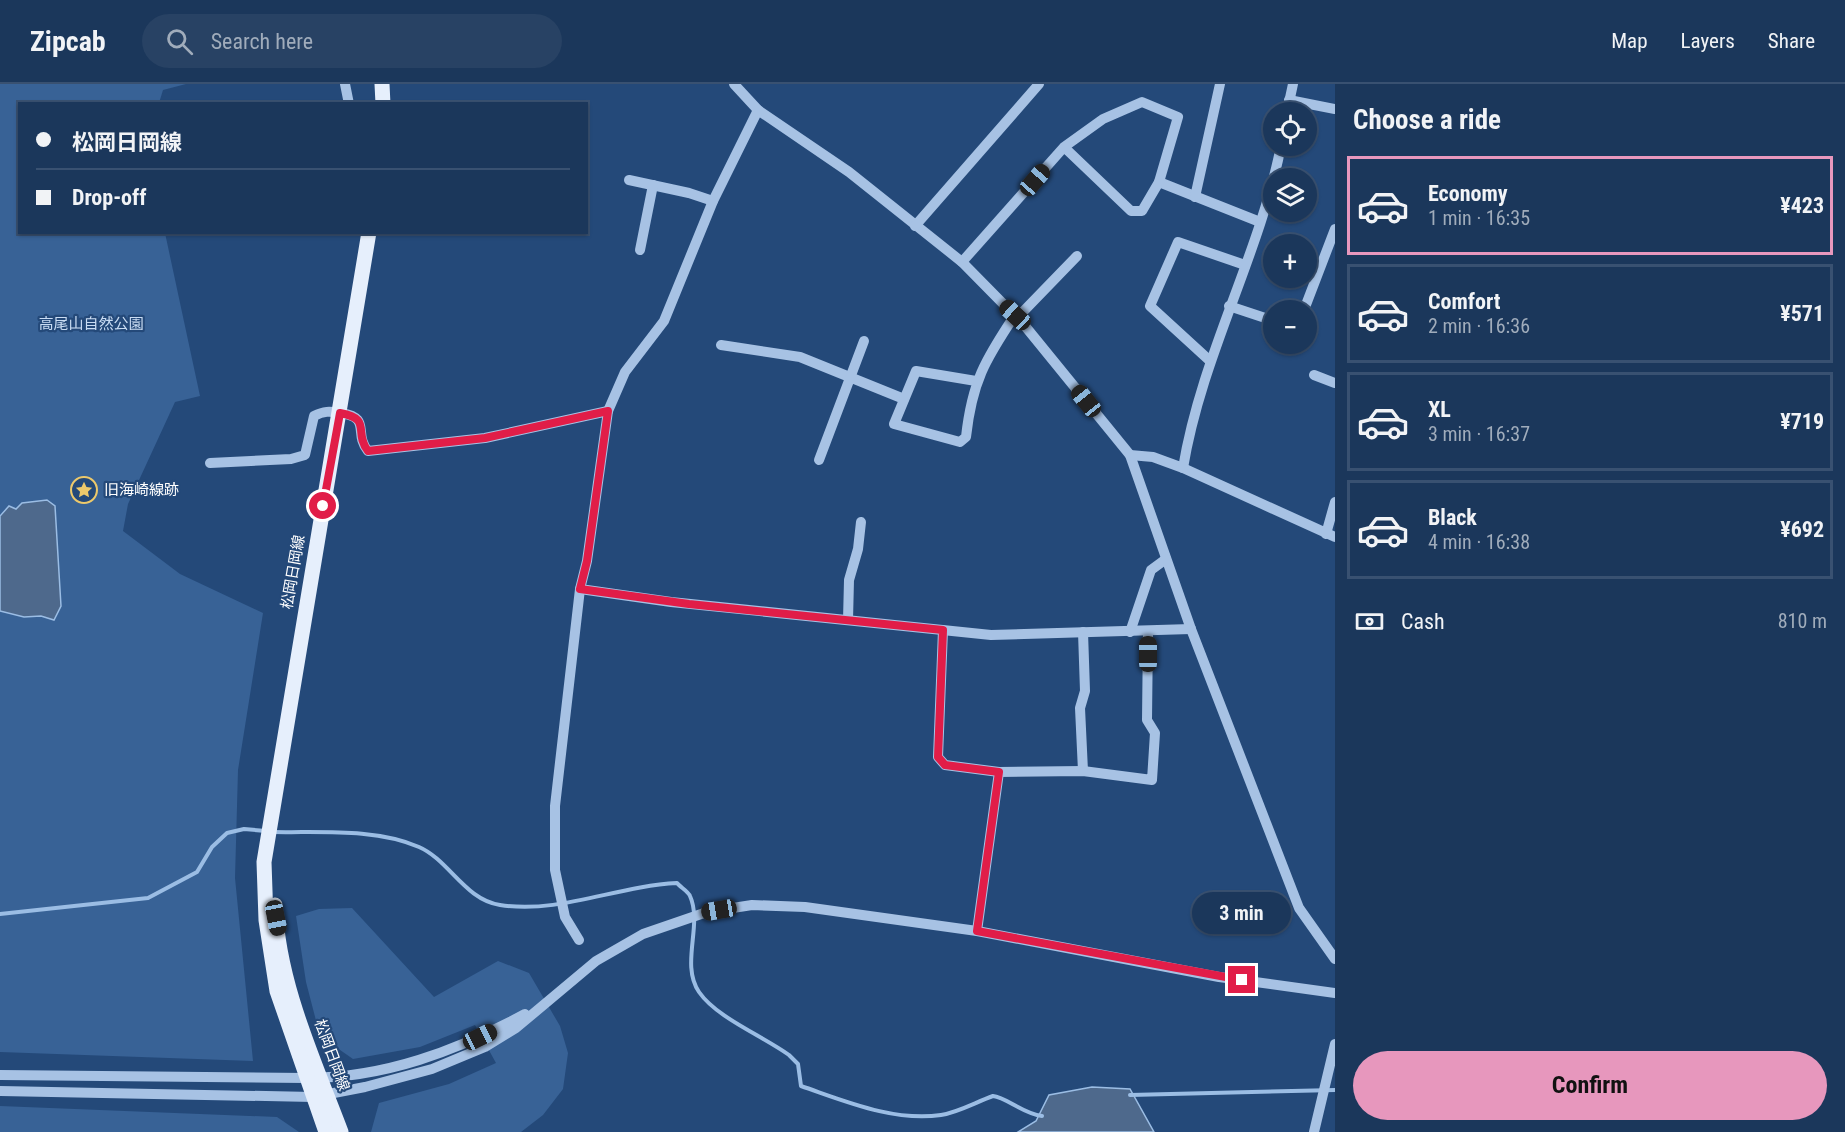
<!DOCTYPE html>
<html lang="en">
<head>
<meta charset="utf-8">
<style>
  body { margin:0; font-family:"Roboto Condensed","Noto Sans JP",sans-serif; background:#284264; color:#f1f3f6; height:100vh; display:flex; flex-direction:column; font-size:22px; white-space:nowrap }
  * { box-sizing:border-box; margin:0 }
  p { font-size:20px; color:#a0acbb }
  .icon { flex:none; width:33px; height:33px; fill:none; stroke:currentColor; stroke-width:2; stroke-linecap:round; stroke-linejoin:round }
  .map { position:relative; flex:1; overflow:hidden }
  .drawer { display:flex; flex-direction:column; background:#1b375b; width:510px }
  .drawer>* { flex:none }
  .banner { position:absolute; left:18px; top:18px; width:570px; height:132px; border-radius:0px; box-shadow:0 2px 4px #0004,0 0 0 2px #395171; display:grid; align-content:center; height:132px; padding:0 18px; background:#1b375b }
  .fabs { position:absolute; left:1263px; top:18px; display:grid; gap:12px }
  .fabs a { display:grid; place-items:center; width:54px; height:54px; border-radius:50%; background:#1b375b; box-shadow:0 2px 4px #0004,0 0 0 2px #395171; font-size:30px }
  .end { position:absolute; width:27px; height:27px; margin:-14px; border:8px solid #e11d48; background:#fff; box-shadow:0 0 0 3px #fff }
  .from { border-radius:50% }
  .bubble { position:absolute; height:42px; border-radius:21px; background:#1b375b; box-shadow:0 2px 4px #0004,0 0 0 2px #395171; font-size:20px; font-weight:700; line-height:42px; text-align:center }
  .car { position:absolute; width:18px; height:36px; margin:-18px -9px; border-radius:8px; box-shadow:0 0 4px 2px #0007; background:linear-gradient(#222 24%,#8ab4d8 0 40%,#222 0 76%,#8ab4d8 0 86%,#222 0) }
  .banner b { display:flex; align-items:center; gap:21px; height:57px; font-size:22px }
  .banner b+b { border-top:2px solid #395171 }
  .banner i { width:15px; height:15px; background:#f1f3f6 }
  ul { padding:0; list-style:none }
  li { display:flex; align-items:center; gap:18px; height:99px; margin:0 12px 9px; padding:0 6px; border:3px solid #395171; border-radius:0px }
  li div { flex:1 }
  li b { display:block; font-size:22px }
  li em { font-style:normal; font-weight:700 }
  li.selected { border-color:#e797bd }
  li>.icon { width:54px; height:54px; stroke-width:1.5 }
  h2 { padding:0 18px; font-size:27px; line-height:72px }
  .pay { display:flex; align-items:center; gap:15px; height:66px; padding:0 18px; font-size:22px }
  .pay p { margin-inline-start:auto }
  .action { display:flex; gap:12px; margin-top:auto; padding:12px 18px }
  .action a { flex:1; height:69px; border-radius:36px; background:#e797bd; color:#111; font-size:24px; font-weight:700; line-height:69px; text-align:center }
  header { display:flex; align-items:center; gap:36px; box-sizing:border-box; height:84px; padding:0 30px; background:#1b375b; border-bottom:2px solid #395171 }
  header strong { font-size:28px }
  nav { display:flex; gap:33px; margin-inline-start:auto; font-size:21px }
  .search { width:420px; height:54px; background:#284264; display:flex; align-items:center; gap:15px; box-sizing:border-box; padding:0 21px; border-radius:33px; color:#a0acbb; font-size:22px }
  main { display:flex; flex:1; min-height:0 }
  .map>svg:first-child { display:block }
</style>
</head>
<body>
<header>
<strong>Zipcab</strong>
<div class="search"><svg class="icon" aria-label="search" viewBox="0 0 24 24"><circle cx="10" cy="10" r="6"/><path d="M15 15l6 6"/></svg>Search here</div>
<nav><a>Map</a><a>Layers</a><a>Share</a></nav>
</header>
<main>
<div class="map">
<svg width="1335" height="1048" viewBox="0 0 1335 1048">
  <rect width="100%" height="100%" fill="#244979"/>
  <g fill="#386296">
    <path d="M 0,0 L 186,0 L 163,6 L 159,19 L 20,20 L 20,148 L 165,149 L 200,312 L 175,318 L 128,420 L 123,447 L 180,490 L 263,529 L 238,686 L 235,794 L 253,977 L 0,968 Z"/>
    <path d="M 352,824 L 434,913 L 498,877 L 529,889 L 560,942 L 568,969 L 563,1005 L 543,1031 L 521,1048 L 371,1048 L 379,1019 L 449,1000 L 496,979 L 475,941 L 420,963 L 353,975 L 320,952 L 306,898 L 296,832 L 319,825 Z"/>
    <path d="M 0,1022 L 277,1033 L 299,1048 L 0,1048 Z"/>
  </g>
  <g fill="#4e698c" stroke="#9bbde4" stroke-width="1.5">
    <path d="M 47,416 L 55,422 L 61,522 L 54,536 L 41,532 L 24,533 L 0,527 L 0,432 L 9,422 L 16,425 L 22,419 Z"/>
    <path d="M 1092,1003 L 1130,1005 L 1154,1048 L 1018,1048 L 1036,1037 L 1049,1011 Z"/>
  </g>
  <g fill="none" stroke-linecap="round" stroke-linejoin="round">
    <g stroke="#9bbde4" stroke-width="4">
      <path d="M 273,748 C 319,749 375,744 419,763 C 449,776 465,816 500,821 C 561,830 616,802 677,799 C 680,803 688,807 690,812 C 703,841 680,880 699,908 C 717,934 763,952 789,971 L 798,980 L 801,1002 C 845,1017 894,1038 941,1031 C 959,1028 976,1018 993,1012 C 1006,1013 1023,1030 1042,1032"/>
      <path d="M 0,830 L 148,814 L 197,788 L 212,763 L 227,749 L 244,745 L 266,747"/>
      <path d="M 1130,1011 L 1335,1006"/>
    </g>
    <g stroke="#a7c2e4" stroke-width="10">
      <path d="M 345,0 L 349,20"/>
      <path d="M 734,0 L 758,26 L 849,88 L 962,178 L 1025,242 L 1130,371 L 1191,545 L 1299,824 L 1335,875"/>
      <path d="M 1289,16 L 1335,25"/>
      <path d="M 1287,28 L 1293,0"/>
      <path d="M 629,96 L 689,109 L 713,117"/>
      <path d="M 1159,98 L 1260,138"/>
      <path d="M 1195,113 L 1220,0"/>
      <path d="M 915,142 L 1039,0"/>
      <path d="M 640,166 L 653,101"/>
      <path d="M 962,178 L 1064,63 L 1103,35 L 1142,18 L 1178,33 L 1159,98 L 1142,127 L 1131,127 L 1064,63"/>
      <path d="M 1229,222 L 1274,237"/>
      <path d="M 1304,226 L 1335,145"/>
      <path d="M 1017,234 L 1077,172"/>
      <path d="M 721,261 L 800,273 L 904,315"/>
      <path d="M 1209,276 L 1150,222 L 1178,158 L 1245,181"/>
      <path d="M 1314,291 L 1335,299"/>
      <path d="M 976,297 L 916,287 L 894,340 L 960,358 L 966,353 C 972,298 985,276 1015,231"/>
      <path d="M 1130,371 L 1153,373 L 1183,384 L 1335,453"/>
      <path d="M 819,376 L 864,257"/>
      <path d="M 210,379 L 291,375 L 305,371 L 314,332 C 324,327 329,327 341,329 C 372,334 353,349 368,367 L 485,354 L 608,327"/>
      <path d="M 1183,384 C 1202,270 1259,173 1281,62"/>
      <path d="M 1326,450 L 1335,418"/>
      <path d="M 580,505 L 671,518 L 991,551 L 1191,545"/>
      <path d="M 848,536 L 849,496 L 858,465 L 861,438"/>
      <path d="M 943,546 L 938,673 L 945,681 L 999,688 L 1083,687 L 1152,696 L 1155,649 L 1147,636 L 1148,548"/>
      <path d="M 1083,548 L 1085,607 L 1080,624 L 1083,687"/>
      <path d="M 1130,548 L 1151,486 L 1166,475"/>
      <path d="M 977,847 L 999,688"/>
      <path d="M 579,856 L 565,833 L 555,786 L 555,722 L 580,505 L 587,477 L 608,327 L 625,288 L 664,237 L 713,117 L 758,26"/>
      <path d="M 0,991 L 306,994 C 385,994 456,967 525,930"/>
      <path d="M 0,1007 L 313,1013 L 365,1003 L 432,985 L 485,963 L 516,944 L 596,877 L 643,850 L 707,828 L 752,821 L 805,823 L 977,847 L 1219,893 L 1335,909"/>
      <path d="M 1314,1048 L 1335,960"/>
    </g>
    <g stroke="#e6effc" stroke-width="15">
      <path d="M 382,0 L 383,20"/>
      <path d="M 275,821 C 278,900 314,976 341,1048"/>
      <path d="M 326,1048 L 277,907 L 266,836 L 264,778 L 369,148"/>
    </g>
  </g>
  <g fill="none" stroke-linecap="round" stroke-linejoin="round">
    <path stroke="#e11d48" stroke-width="8" d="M 323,422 L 340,329 C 373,335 353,348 368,367 L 485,354 L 608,327 L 587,477 L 580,505 L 689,520 L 943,546 L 938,673 L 945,681 L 999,688 L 977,847 L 1242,896"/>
  </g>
  <defs>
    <symbol id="sight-ring" viewBox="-11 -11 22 22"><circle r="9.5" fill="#244979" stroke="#edc96b" stroke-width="1.5"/><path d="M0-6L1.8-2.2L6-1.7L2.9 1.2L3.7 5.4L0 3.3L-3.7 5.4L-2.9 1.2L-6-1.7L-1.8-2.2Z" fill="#edc96b"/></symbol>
  </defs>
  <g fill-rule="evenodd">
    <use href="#sight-ring" x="69" y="391" width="30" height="30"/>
  </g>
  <g text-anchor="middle" stroke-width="4.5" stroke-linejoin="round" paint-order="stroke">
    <g font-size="15" fill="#c9dcf3" stroke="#244979">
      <text x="91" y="245">高尾山自然公園</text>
    </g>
    <g font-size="15" fill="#fff" stroke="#244979" text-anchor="start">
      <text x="104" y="411">旧海崎線跡</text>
    </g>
    <g font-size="15" fill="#fff" stroke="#244979">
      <text transform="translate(293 488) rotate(-80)" y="5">松岡日岡線</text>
      <text transform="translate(332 971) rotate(70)" y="5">松岡日岡線</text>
    </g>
  </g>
</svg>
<div class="fabs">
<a><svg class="icon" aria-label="locate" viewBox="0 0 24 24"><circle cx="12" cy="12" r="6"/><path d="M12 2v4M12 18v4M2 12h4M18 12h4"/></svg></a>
<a><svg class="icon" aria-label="layers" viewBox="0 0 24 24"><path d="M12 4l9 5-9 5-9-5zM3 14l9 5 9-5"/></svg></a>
<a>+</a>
<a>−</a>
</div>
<i class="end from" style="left:323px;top:422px"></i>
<i class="end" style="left:1242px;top:896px"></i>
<div class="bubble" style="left:1192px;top:808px;width:99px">3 min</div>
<i class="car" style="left:1035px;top:96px;rotate:41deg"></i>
<i class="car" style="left:1015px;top:231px;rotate:313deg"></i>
<i class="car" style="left:1086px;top:317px;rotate:321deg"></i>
<i class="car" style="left:1148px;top:570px;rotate:0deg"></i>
<i class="car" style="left:719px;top:826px;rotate:260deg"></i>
<i class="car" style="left:276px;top:834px;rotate:169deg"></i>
<i class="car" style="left:480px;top:953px;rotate:64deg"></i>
<div class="banner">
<b><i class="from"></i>松岡日岡線</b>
<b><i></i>Drop-off</b>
</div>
</div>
<section class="drawer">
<h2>Choose a ride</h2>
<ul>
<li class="selected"><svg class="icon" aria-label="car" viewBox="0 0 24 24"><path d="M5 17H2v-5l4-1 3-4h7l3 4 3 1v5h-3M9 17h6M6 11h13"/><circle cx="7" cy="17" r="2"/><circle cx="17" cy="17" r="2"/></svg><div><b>Economy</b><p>1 min · 16:35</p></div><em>¥423</em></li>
<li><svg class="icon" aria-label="car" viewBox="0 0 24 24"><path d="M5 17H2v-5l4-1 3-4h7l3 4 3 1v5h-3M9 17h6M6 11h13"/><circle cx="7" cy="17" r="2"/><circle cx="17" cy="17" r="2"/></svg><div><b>Comfort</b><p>2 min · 16:36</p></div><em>¥571</em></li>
<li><svg class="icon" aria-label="car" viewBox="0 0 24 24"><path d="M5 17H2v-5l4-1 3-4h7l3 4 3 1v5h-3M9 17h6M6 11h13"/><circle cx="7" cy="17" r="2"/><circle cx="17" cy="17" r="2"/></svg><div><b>XL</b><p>3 min · 16:37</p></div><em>¥719</em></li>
<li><svg class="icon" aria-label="car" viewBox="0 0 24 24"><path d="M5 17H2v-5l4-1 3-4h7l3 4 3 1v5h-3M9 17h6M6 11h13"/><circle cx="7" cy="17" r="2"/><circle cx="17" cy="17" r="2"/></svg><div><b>Black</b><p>4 min · 16:38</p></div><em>¥692</em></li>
</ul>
<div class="pay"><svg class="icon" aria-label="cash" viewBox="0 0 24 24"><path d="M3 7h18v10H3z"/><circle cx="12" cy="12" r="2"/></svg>Cash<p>810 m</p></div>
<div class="action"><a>Confirm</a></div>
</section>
</main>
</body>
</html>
